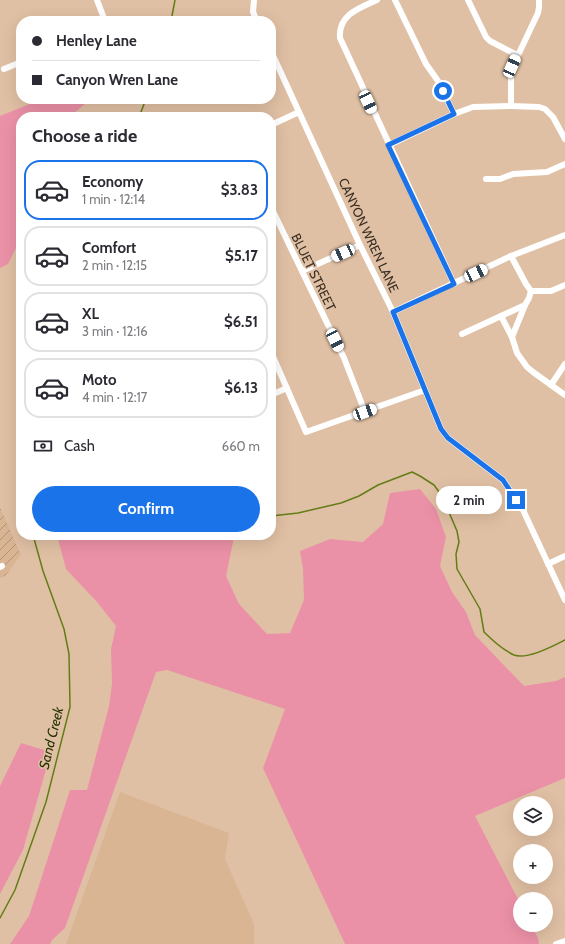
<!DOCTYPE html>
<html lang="en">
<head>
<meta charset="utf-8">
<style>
  body { margin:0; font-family:Cabin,sans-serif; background:#f2f2f3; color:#2b2b33; height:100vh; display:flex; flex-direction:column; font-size:15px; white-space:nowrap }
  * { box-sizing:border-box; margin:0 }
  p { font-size:13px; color:#7c7c81 }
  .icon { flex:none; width:22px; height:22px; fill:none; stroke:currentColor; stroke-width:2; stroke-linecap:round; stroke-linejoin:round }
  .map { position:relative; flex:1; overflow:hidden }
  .panel { position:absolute; left:16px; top:112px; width:260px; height:428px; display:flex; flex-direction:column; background:#fff; border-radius:16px; box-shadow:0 4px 16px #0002 }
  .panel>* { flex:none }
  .banner { position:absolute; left:16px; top:16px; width:260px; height:88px; border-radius:16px; box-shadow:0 4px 16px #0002; display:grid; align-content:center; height:88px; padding:0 16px; background:#fff }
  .buttons { position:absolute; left:513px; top:796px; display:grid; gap:8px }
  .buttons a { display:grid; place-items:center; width:40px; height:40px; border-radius:50%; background:#fff; box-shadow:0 4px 16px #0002; font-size:20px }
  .end { position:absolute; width:18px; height:18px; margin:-9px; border:5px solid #1a73e8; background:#fff; box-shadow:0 0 0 2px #fff }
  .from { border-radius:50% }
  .bubble { position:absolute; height:28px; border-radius:14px; background:#fff; box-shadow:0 4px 16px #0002; font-size:13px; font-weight:800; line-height:28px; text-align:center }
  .car { position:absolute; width:12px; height:24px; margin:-12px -6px; border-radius:5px; box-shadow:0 0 3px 1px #0007; background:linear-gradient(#fff 24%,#345 0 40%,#fff 0 76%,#345 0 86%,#fff 0) }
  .banner b { display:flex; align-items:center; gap:14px; height:38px; font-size:15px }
  .banner b+b { border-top:1px solid #e1e1e2 }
  .banner i { width:10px; height:10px; background:#2b2b33 }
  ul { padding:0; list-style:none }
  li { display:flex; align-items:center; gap:12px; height:60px; margin:0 8px 6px; padding:0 8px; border:2px solid #e1e1e2; border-radius:16px }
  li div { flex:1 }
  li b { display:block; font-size:15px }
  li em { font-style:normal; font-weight:800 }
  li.active { border-color:#1a73e8 }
  li>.icon { width:36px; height:36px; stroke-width:1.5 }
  h2 { padding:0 16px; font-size:18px; line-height:48px }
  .pay { display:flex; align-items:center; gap:10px; height:44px; padding:0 16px; font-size:15px }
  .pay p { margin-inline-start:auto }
  .cta { display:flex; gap:8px; margin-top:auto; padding:8px 16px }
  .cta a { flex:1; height:46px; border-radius:24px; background:#1a73e8; color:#fff; font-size:16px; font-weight:800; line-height:46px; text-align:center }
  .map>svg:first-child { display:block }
</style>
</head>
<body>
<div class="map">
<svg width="565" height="944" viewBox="0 0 565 944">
  <defs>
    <pattern id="industrial-furrows" width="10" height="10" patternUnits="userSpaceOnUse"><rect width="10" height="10" fill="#dab594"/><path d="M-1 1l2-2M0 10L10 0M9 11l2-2" fill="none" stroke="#b29478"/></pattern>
  </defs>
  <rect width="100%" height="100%" fill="#e0c0a4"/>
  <path fill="#dab594" d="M 120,792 L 229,833 L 225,859 L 254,924 L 254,944 L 66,944 Z"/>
  <path fill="url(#industrial-furrows)" d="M 0,507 L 21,555 L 5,576 L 0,578 Z"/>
  <g fill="#eb91a7">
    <path d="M 42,99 L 91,99 L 74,113 L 72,117 L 21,117 L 21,238 L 8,264 L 0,268 L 0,116 Z"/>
    <path d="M 420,489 L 436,509 L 446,537 L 440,566 L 452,592 L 466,612 L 475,635 L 524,686 L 556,681 L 565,677 L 565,778 L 475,816 L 520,903 L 520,925 L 531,925 L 538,938 L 539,944 L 345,944 L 263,768 L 285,709 L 167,670 L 156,672 L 65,928 L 52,940 L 50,944 L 10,944 L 29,916 L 70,790 L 87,790 L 109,706 L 112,684 L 111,649 L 116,626 L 97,602 L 66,569 L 57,535 L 233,535 L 234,537 L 226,576 L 239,604 L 267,634 L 290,633 L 304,600 L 303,569 L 300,551 L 330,539 L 363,542 L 383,524 L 390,493 Z"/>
    <path d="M 21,743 L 51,752 L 23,850 L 0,894 L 0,786 Z"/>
  </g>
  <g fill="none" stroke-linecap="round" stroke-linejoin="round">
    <g stroke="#637d16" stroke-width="1.5">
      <path d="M 171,21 L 175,0"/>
      <path d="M 139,117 L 146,99"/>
      <path d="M 271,516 L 298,513 L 341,503 L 359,496 L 378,485 L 412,472 L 420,476 L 434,485 L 442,496 L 457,531 L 459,542 L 456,554 L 457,569 L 480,609 L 484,632 C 492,640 503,650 514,655 C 527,660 553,646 565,640"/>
      <path d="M 0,918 L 15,890 L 46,802 L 70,707 L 69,654 L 64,629 L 43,571 L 33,535"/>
    </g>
    <g stroke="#fff" stroke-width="6">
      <path d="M 97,0 L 105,21"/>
      <path d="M 254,0 L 253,12 L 257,21"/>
      <path d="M 377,0 C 359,8 338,15 340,38 L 454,284"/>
      <path d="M 395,0 L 426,64 L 438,81 L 454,114"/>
      <path d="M 468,0 L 486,37 L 490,41 L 517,55"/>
      <path d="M 271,51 L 360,245 L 393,312 L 441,429 L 448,438 L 503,480 L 523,510 L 565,600"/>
      <path d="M 4,69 L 21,62"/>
      <path d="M 511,106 L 511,70 L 538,13 L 539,7 L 539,0"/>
      <path d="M 271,125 L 299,112"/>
      <path d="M 389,145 L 454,114 L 473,107 L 511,106 L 539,107 L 545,109 L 553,117 L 565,139"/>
      <path d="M 486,179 L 500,179 L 513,174 L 547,172 L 565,164"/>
      <path d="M 271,207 L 344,358 L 365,412"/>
      <path d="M 511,256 L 526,284 L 531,291"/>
      <path d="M 302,271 L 360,245"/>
      <path d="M 393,312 L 511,256 L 565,235"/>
      <path d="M 501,316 L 512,337 L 517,353 L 527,367 L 533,372 L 565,395"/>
      <path d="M 462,334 L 525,305 L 529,298 L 531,291 L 551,291 L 565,285"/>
      <path d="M 512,337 L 525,305"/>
      <path d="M 271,352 L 306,432 L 425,390"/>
      <path d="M 551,385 L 565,364"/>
      <path d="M 271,395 L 287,388"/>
      <path d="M 548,564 L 565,556"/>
      <path d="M 0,567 L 2,566"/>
      <path d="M 556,944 L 565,941"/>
    </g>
  </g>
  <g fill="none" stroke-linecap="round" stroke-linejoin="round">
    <path stroke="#1a73e8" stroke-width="5" d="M 443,91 L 454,114 L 388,145 L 454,284 L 393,312 L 441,429 L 448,438 L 503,480 L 516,500"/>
  </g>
  <g text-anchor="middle" stroke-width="3" stroke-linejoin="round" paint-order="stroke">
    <g font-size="13" fill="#3a2e23" stroke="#e0c0a4">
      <text transform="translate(369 235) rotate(65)" y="5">CANYON WREN LANE</text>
      <text transform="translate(314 272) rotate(64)" y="5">BLUET STREET</text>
    </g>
    <g font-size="14" font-style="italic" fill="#263300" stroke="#e0c0a4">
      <text transform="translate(51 738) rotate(-76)" y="5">Sand Creek</text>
    </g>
  </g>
</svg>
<div class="buttons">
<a><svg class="icon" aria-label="layers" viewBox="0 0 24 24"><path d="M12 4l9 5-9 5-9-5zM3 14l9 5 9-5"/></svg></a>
<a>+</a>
<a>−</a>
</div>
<i class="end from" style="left:443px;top:91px"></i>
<i class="end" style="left:516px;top:500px"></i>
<div class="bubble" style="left:436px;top:486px;width:66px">2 min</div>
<i class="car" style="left:512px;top:66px;rotate:24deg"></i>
<i class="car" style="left:368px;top:102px;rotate:155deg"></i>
<i class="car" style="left:343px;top:253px;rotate:246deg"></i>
<i class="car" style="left:476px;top:273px;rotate:65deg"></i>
<i class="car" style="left:335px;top:340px;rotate:154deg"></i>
<i class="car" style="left:365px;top:412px;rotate:70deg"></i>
<div class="banner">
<b><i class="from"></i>Henley Lane</b>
<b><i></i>Canyon Wren Lane</b>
</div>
<section class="panel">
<h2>Choose a ride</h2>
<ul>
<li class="active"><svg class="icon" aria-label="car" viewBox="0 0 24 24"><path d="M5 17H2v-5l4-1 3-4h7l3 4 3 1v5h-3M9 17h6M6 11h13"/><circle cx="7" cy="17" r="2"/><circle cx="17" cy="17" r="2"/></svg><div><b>Economy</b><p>1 min · 12:14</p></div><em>$3.83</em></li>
<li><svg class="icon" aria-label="car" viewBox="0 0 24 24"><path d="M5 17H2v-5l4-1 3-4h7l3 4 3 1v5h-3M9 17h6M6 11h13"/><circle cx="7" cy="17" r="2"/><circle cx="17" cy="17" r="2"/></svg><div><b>Comfort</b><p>2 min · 12:15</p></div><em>$5.17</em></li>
<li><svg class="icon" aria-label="car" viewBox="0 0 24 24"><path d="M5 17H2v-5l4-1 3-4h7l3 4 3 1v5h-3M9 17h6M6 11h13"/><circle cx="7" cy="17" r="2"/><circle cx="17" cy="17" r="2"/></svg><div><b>XL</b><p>3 min · 12:16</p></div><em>$6.51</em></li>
<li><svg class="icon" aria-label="car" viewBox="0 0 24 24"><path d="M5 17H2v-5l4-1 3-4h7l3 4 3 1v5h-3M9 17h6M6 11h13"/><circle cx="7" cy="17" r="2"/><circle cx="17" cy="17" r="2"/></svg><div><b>Moto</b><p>4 min · 12:17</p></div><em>$6.13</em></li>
</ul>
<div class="pay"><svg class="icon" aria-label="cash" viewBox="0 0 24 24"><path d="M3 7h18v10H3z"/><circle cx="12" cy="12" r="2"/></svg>Cash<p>660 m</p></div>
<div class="cta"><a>Confirm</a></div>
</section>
</div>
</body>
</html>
